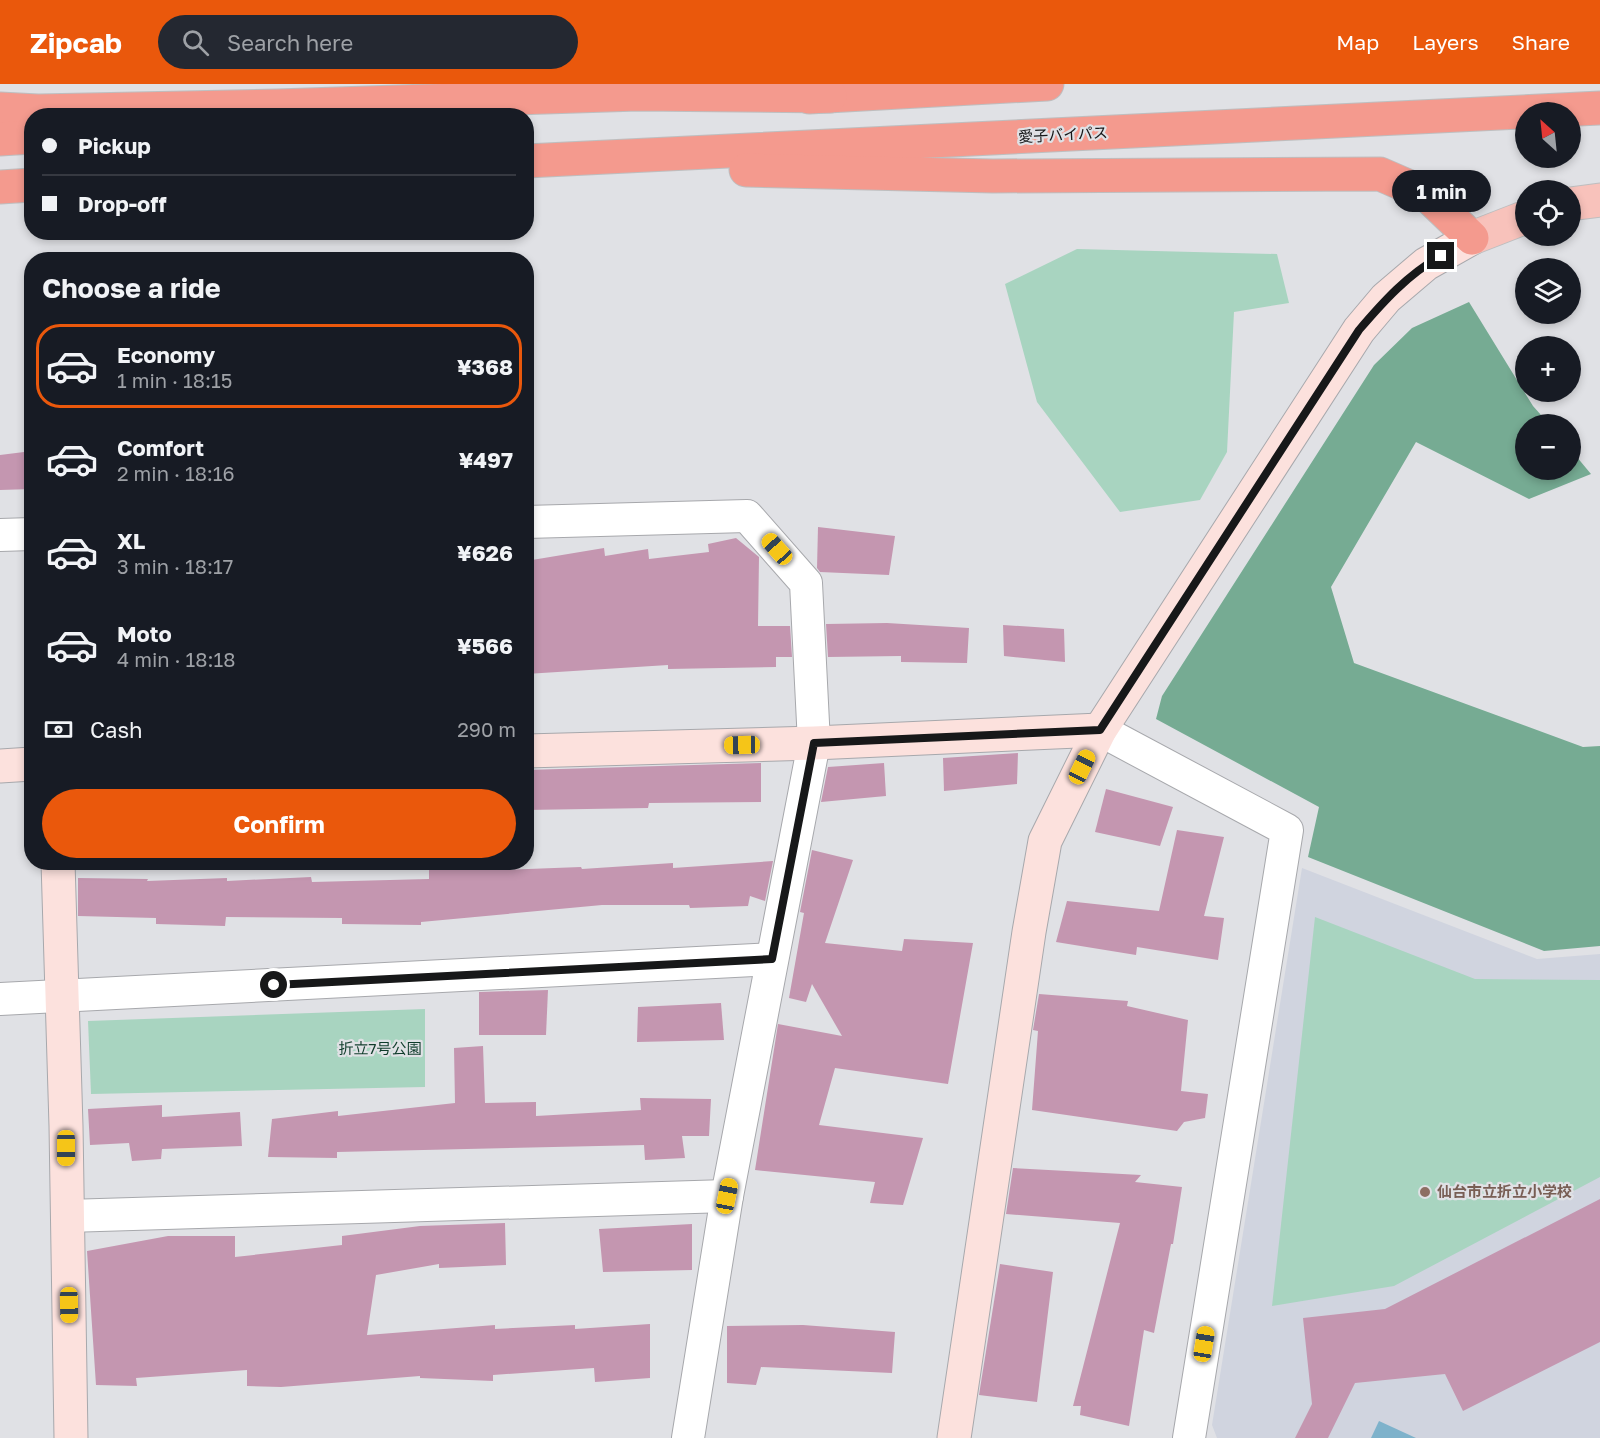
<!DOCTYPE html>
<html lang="en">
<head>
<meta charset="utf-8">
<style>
  body { margin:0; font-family:"Golos Text","Noto Sans JP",sans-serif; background:#242831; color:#f1f3f6; height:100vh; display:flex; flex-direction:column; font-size:22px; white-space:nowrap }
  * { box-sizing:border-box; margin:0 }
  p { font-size:20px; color:#9ea1a6 }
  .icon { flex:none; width:33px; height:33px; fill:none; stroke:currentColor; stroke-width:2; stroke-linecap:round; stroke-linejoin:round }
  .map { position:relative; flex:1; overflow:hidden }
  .panel { position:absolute; left:24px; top:168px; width:510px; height:618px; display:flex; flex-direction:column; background:#171b24; border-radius:24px; box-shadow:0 3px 9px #0003 }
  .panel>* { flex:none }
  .top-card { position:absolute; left:24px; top:24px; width:510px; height:132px; border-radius:24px; box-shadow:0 3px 9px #0003; display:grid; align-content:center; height:132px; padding:0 18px; background:#171b24 }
  .needle { width:39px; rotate:333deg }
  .controls { position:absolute; left:1515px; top:18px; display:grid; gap:12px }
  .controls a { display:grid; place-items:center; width:66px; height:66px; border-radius:50%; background:#171b24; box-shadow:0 3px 9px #0003; font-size:30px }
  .end { position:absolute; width:27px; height:27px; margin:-14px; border:8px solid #171819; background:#fff; box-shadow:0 0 0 3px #fff }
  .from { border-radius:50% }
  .bubble { position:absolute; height:42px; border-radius:21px; background:#171b24; box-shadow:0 3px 9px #0003; font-size:20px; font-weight:700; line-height:42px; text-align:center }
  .car { position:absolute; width:18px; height:36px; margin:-18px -9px; border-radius:8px; box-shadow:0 0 4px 2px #0007; background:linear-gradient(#f5c518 24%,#345 0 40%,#f5c518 0 76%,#345 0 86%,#f5c518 0) }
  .top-card b { display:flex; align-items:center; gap:21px; height:57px; font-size:22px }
  .top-card b+b { border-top:2px solid #363941 }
  .top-card i { width:15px; height:15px; background:#f1f3f6 }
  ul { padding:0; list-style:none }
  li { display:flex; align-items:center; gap:18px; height:84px; margin:0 12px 9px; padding:0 6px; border:3px solid transparent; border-radius:24px }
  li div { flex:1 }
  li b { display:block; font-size:22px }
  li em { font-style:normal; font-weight:700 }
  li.current { border-color:#ea580c }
  li>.icon { width:54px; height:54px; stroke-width:1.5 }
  h2 { padding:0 18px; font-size:27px; line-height:72px }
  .pay { display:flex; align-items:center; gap:15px; height:66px; padding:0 18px; font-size:22px }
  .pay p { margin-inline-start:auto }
  .primary-button { display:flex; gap:12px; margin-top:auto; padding:12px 18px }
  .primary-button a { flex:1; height:69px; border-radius:36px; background:#ea580c; color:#fff; font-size:24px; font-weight:700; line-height:69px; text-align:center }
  header { display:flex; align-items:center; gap:36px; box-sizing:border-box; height:84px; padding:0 30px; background:#ea580c; color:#fff }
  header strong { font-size:28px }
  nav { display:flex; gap:33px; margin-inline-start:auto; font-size:21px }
  .search { width:420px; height:54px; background:#242831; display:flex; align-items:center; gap:15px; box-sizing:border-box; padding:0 21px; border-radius:33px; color:#9ea1a6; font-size:22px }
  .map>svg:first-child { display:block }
</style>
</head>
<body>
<header>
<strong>Zipcab</strong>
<div class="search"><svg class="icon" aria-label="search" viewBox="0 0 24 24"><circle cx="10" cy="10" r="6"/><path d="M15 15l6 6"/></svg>Search here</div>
<nav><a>Map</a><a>Layers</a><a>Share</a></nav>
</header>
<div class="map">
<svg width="1600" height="1354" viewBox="0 0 1600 1354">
  <rect width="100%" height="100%" fill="#e0e1e5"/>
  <path fill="#d0d4df" d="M 1302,784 L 1537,875 L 1600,870 L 1600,1354 L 1217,1354 L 1212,1341 Z"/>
  <g fill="#a8d4c0">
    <path d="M 1077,165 L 1277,170 L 1289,219 L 1234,228 L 1227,368 L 1200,416 L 1120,428 L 1037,318 L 1005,200 Z"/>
    <path d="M 1315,833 L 1475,895 L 1600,896 L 1600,1093 L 1394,1202 L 1272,1222 Z"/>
    <path d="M 425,925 L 425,1003 L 91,1010 L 88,937 Z"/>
  </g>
  <path fill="#76ab93" d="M 1469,218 L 1533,322 L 1549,340 L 1526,340 L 1526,386 L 1570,386 L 1571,366 L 1591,390 L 1529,415 L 1416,358 L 1331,503 L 1354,579 L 1583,663 L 1600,662 L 1600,862 L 1544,867 L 1308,773 L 1319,723 L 1156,635 L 1162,612 L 1374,281 L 1412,244 Z"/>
  <path fill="#7eb2cb" d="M 1379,1337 L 1416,1354 L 1371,1354 Z"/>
  <g fill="#c496b0">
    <path d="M 32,367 L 32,405 L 0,406 L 0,371 Z"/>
    <path d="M 818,443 L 895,452 L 889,491 L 820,488 L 817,484 Z"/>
    <path d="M 736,454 L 759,473 L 758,542 L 790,542 L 792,573 L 776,573 L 776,583 L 668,585 L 668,581 L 526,590 L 526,477 L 604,464 L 605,472 L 648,465 L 649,475 L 709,468 L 708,460 Z"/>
    <path d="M 887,539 L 969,544 L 967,579 L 901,578 L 901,572 L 828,573 L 826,540 Z"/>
    <path d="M 1003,541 L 1064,545 L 1065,578 L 1004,572 Z"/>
    <path d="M 1018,669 L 1017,700 L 944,707 L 943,674 Z"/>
    <path d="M 761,679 L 761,718 L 649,719 L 648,724 L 526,726 L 526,686 Z"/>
    <path d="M 884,679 L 886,712 L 821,718 L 828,683 Z"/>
    <path d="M 1106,705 L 1173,723 L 1160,762 L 1095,748 Z"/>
    <path d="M 1177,746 L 1224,753 L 1204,832 L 1224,834 L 1218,876 L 1137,863 L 1136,871 L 1056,858 L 1067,817 L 1159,827 Z"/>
    <path d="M 812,766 L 853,776 L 825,859 L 902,867 L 904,855 L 973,859 L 948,1000 L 835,984 L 819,1041 L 923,1054 L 903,1121 L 870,1119 L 875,1098 L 755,1086 L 778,940 L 842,952 L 812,900 L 806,918 L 789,914 L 804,829 L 800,828 Z"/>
    <path d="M 773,777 L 765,817 L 750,812 L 748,822 L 690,824 L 689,821 L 602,821 L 421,838 L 421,841 L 342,840 L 342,834 L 226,833 L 225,842 L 156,840 L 156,834 L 78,832 L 78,794 L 148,795 L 147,797 L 227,794 L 227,797 L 311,793 L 312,798 L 429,795 L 429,786 L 504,779 L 504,786 L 581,783 L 582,785 L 673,779 L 673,784 Z"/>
    <path d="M 548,906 L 546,951 L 479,951 L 479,908 Z"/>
    <path d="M 1039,910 L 1128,917 L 1127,922 L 1188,936 L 1181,1007 L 1208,1010 L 1205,1034 L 1184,1038 L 1177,1047 L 1032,1026 L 1038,947 L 1033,946 Z"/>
    <path d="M 721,919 L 724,956 L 637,958 L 638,923 Z"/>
    <path d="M 483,962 L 485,1019 L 536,1018 L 536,1032 L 641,1026 L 640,1014 L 711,1015 L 709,1052 L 682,1052 L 685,1074 L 645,1076 L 644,1061 L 337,1068 L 337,1074 L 268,1073 L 272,1035 L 338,1027 L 338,1032 L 455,1019 L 454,964 Z"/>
    <path d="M 162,1021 L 162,1033 L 240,1028 L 242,1062 L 162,1065 L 161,1075 L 132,1077 L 129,1059 L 90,1061 L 88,1025 Z"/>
    <path d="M 1013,1084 L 1141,1091 L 1135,1098 L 1182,1103 L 1173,1160 L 1171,1160 L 1154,1249 L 1144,1246 L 1129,1342 L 1080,1331 L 1081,1322 L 1073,1322 L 1120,1139 L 1006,1130 Z"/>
    <path d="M 1600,1115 L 1600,1258 L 1463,1327 L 1445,1290 L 1355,1299 L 1328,1354 L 1295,1354 L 1312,1320 L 1303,1234 L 1385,1225 Z"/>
    <path d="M 505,1139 L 506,1181 L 439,1184 L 439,1180 L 376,1191 L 367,1251 L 495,1241 L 495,1245 L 575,1241 L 575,1245 L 650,1240 L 650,1294 L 595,1298 L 594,1284 L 493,1291 L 493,1297 L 420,1294 L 420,1292 L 281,1303 L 247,1302 L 247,1286 L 136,1294 L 137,1302 L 96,1301 L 87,1167 L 168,1152 L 235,1152 L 235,1173 L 342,1161 L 342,1152 L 420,1142 Z"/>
    <path d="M 692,1140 L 692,1186 L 603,1188 L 599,1145 Z"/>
    <path d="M 1000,1180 L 1053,1188 L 1037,1318 L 979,1311 Z"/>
    <path d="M 803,1241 L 895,1248 L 892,1289 L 761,1283 L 756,1301 L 727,1299 L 727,1242 Z"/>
  </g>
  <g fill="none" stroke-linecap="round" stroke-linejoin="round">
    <defs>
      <g id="street">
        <path d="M 526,438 L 747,432 L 806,499 L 814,659 L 727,1112 L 688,1354"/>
        <path d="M 0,451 L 32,450"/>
        <path d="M 1100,646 L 1287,746 L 1189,1354"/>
        <path d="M 0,915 L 772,875"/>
        <path d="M 67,1132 L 727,1112"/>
      </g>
      <g id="secondary">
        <path d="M 526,667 L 814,659 L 1100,646"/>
        <path d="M 0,682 L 32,680"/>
        <path d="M 58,778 L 66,1042 L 71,1354"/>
        <path d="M 954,1354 L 1029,848 L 1045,757 L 1100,646 L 1359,246 L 1386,214 L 1426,180 L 1472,154"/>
      </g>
      <g id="primary">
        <path d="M 1570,120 L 1600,116"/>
        <path d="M 1472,154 L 1526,133"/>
      </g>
      <g id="highway">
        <path d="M 809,13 L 1047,0"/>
        <path d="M 0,25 L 38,27 L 277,22 L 638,10 L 830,12"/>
        <path d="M 0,55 L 32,53"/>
        <path d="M 526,77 L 1600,24"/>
        <path d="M 746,86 L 993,92 L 1380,90 L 1426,110 L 1472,154"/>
        <path d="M 0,103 L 32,101"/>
      </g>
    </defs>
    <use href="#street" stroke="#a7a8ac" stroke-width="34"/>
    <use href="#secondary" stroke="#a7a8ac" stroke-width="35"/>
    <use href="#primary" stroke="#bebebf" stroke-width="35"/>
    <use href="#highway" stroke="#bebebf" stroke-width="35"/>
    <use href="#street" stroke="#fff" stroke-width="32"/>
    <use href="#secondary" stroke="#fce1dd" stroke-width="33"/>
    <use href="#primary" stroke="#f8c2bb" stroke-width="33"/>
    <use href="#highway" stroke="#f49a8e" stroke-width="33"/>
  </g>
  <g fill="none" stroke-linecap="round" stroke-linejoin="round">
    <path stroke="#171819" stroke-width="8" d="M 274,901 L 772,875 L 814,659 L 1100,646 L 1359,246 C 1383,218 1408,190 1441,172"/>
  </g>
  <circle fill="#8d6e63" stroke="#e0e1e5" stroke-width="2" cx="1425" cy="1108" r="6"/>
  <g text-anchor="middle" stroke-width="4.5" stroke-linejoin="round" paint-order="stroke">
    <g font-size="15" fill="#171819" stroke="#e0e1e5">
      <text transform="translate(1063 51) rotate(-3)" y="5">愛子バイパス</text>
    </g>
    <g font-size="15" fill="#0f3c2b" stroke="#e0e1e5">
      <text x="380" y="970">折立7号公園</text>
    </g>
    <g font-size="15" font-weight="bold" fill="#785e54" stroke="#e0e1e5" text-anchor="start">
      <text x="1437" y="1113">仙台市立折立小学校</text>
    </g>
  </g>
</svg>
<div class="controls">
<a><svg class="needle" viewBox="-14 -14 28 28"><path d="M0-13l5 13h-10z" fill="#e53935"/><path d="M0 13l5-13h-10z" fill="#9ea1a6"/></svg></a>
<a><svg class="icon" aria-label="locate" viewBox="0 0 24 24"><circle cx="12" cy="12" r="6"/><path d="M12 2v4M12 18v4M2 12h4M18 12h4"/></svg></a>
<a><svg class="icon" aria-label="layers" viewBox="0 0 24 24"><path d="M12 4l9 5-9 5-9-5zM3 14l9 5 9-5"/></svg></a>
<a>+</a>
<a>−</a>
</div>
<i class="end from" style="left:274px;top:901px"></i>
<i class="end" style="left:1441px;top:172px"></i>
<div class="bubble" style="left:1392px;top:86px;width:99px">1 min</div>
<i class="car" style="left:777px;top:465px;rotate:318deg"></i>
<i class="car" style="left:742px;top:661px;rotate:269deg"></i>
<i class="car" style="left:1082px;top:683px;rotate:26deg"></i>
<i class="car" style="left:66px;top:1064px;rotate:180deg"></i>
<i class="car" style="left:727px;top:1112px;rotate:11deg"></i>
<i class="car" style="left:69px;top:1221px;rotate:179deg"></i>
<i class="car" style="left:1204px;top:1260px;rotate:9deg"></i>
<div class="top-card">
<b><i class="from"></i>Pickup</b>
<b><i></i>Drop-off</b>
</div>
<section class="panel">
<h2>Choose a ride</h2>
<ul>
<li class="current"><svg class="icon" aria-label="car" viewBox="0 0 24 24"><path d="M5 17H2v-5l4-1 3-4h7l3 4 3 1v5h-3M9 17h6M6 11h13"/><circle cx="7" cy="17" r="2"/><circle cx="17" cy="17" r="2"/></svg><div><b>Economy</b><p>1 min · 18:15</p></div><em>¥368</em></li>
<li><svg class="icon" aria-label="car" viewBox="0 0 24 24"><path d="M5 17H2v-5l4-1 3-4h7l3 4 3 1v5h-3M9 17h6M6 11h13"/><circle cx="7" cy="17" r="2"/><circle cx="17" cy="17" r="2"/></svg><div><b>Comfort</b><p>2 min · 18:16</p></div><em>¥497</em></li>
<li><svg class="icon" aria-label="car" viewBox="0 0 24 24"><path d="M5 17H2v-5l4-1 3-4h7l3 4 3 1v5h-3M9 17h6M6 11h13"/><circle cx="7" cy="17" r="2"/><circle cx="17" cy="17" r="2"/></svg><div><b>XL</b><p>3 min · 18:17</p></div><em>¥626</em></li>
<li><svg class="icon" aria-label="car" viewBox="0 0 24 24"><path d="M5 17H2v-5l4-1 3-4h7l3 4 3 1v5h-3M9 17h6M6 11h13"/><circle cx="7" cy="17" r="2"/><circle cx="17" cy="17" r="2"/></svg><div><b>Moto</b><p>4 min · 18:18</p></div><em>¥566</em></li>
</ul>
<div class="pay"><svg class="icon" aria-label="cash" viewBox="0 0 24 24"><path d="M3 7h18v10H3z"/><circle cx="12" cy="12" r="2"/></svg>Cash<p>290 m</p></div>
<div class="primary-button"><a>Confirm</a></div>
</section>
</div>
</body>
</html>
